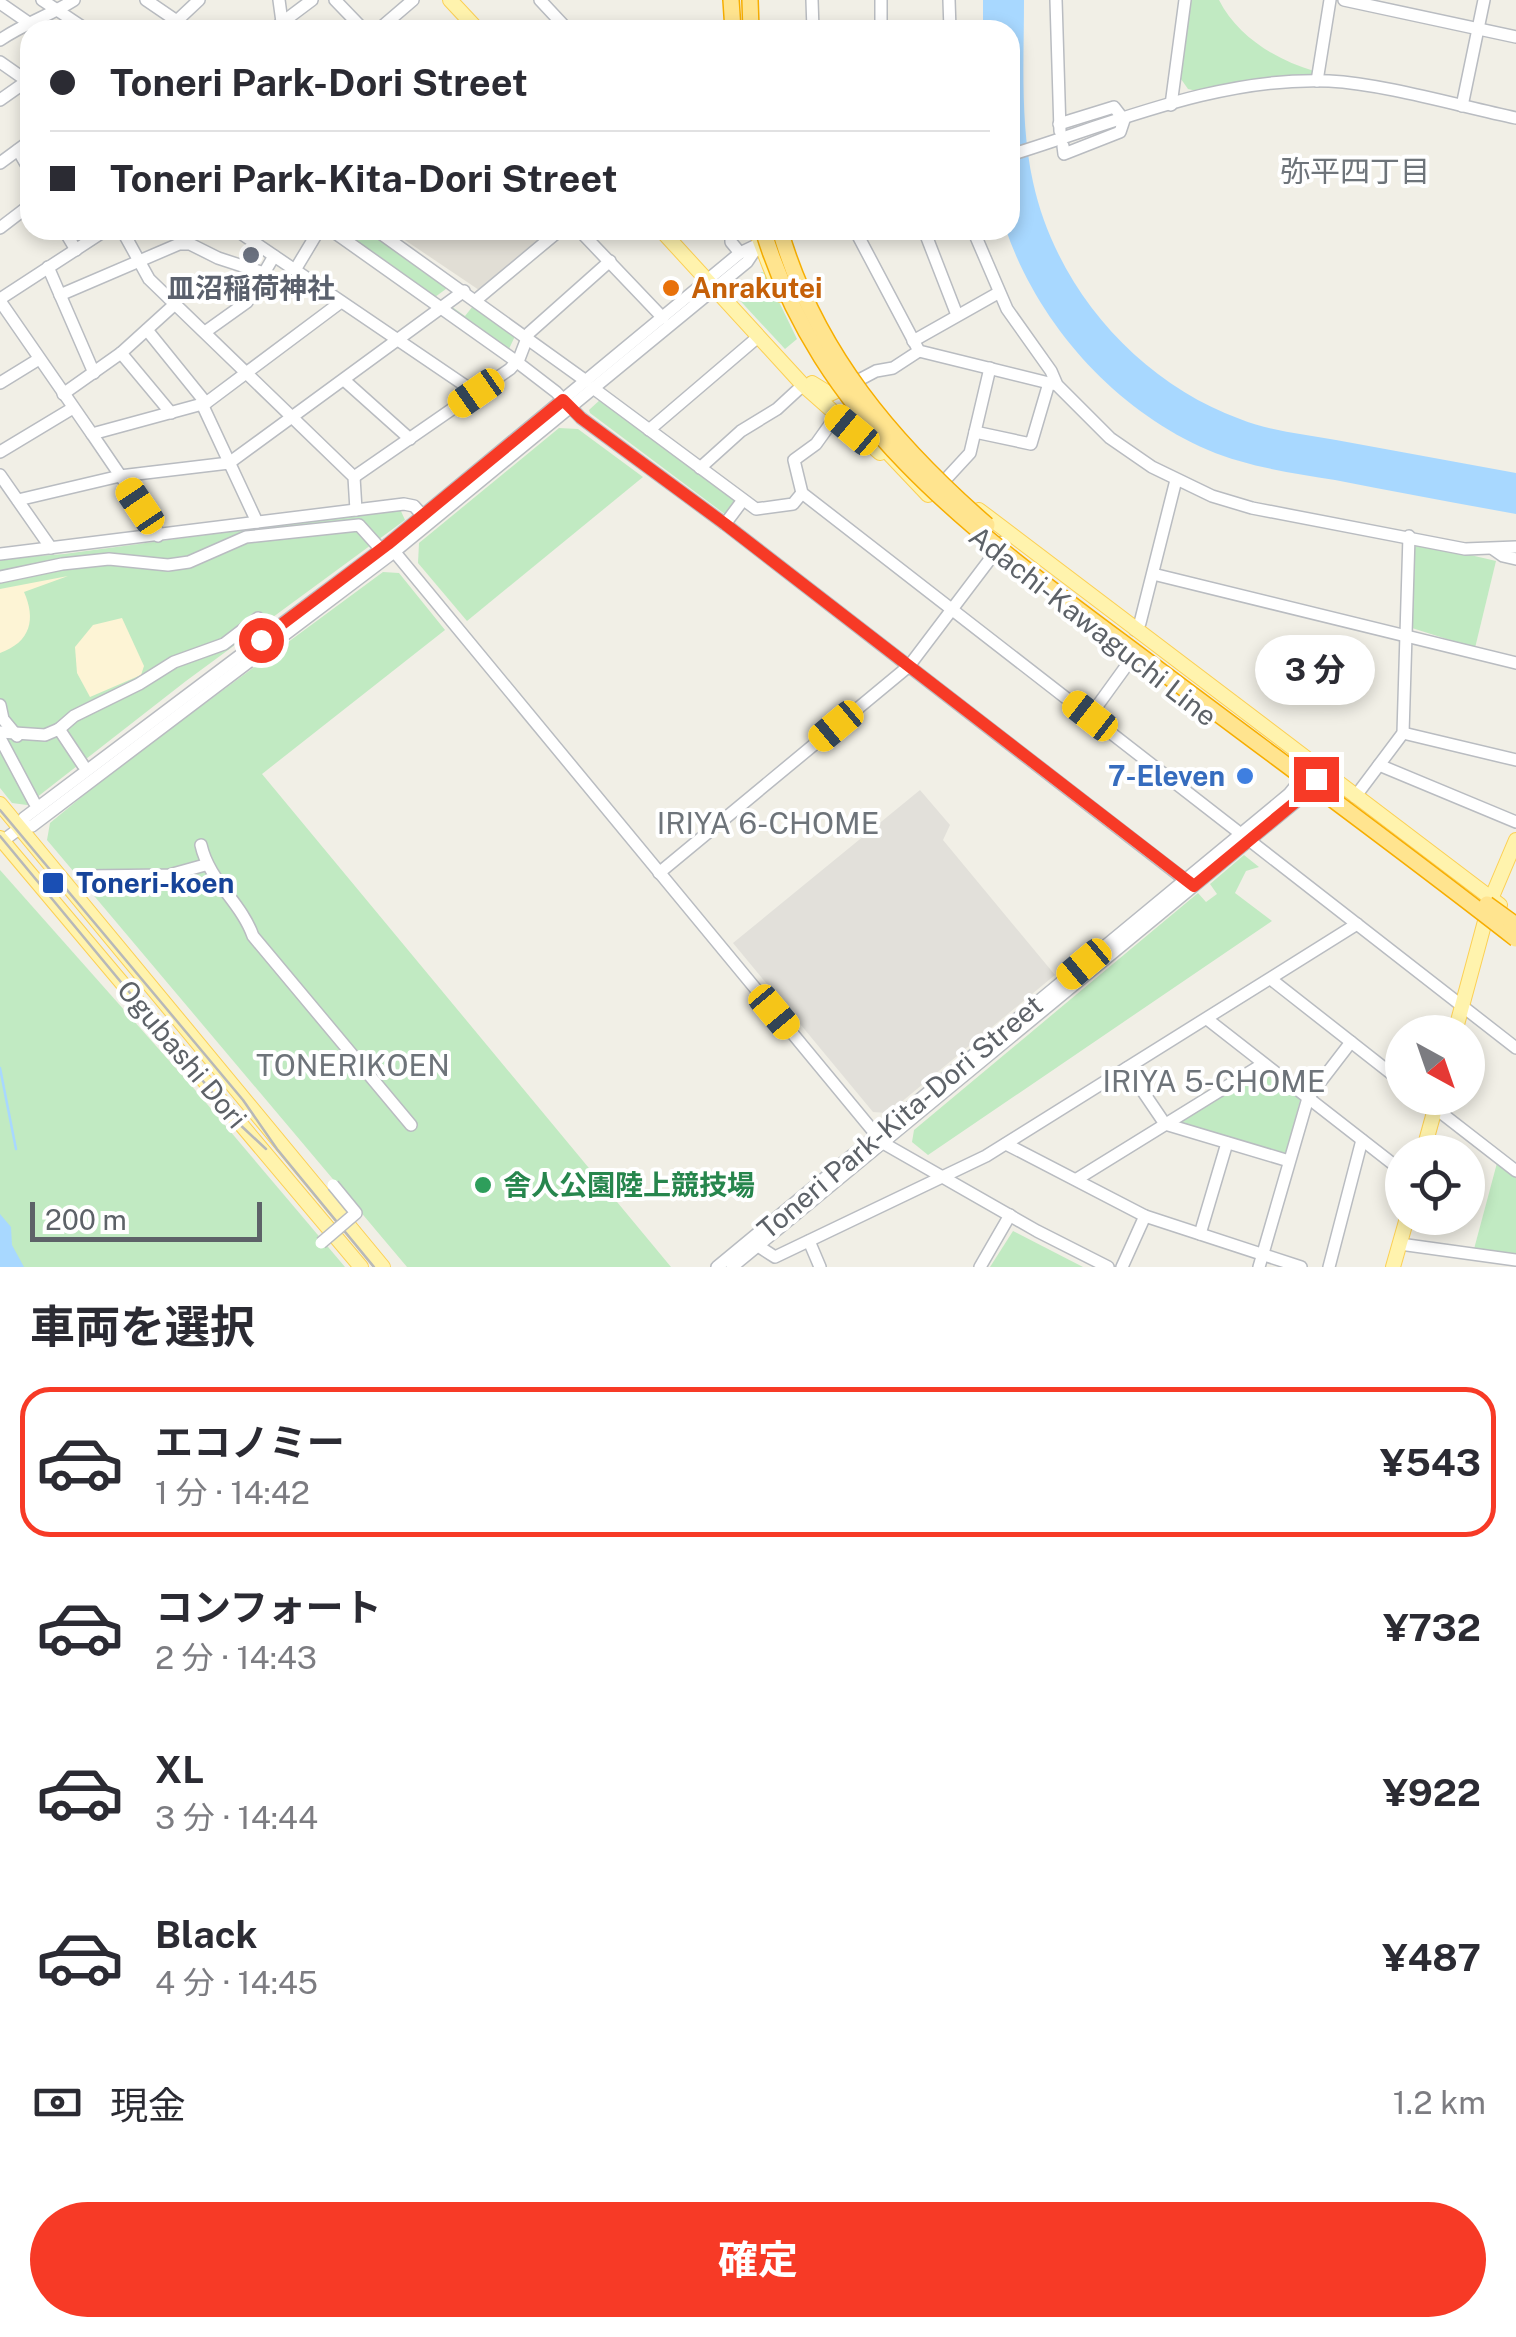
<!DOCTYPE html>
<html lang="ja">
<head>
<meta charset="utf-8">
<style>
  body { margin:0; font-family:"Public Sans","Noto Sans JP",sans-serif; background:#f2f2f3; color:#2b2b33; height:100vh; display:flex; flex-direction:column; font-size:38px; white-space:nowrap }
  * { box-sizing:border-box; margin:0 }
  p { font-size:32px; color:#7c7c81 }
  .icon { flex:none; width:55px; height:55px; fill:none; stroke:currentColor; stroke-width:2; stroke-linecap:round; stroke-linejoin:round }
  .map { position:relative; height:1267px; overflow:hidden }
  .sheet { display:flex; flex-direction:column; background:#fff; flex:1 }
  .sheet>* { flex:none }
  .banner { position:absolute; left:20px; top:20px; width:1000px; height:220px; border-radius:30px; box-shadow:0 5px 15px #0003; display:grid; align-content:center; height:220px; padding:0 30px; background:#fff }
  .needle { width:65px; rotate:140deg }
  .controls { position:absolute; left:1385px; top:1015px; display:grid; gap:20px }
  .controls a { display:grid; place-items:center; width:100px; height:100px; border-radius:50%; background:#fff; box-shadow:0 5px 15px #0003; font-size:50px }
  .scale { position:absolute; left:30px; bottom:25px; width:232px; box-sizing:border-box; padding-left:10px; border:5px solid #5d6268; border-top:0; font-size:28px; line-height:35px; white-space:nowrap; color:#5d6268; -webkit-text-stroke:8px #fff; paint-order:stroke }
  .end { position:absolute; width:45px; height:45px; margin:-22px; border:12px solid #f73a26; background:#fff; box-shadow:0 0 0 5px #fff }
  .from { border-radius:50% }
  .bubble { position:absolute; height:70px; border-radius:35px; background:#fff; box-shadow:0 5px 15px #0003; font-size:32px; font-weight:700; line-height:70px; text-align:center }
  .car { position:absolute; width:30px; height:60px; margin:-30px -15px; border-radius:12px; box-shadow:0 0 8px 2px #0007; background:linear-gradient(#f5c518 24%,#345 0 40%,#f5c518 0 76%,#345 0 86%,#f5c518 0) }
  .banner b { display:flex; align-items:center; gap:35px; height:95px; font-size:38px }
  .banner b+b { border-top:2px solid #e1e1e2 }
  .banner i { width:25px; height:25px; background:#2b2b33 }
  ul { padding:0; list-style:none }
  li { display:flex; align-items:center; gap:30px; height:150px; margin:0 20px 15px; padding:0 10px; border:5px solid transparent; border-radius:30px }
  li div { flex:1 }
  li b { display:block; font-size:38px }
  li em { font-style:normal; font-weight:700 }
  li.current { border-color:#f73a26 }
  li>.icon { width:90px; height:90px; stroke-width:1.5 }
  h2 { padding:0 30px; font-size:45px; line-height:120px }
  .pay { display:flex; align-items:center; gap:25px; height:110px; padding:0 30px; font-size:38px }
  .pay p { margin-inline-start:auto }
  .primary-button { display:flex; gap:20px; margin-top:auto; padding:20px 30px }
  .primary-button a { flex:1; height:115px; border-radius:60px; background:#f73a26; color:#fff; font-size:40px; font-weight:700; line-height:115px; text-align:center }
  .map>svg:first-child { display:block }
</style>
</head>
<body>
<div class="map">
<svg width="1516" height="1267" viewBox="0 0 1516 1267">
  <rect width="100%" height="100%" fill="#f1efe6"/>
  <path fill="#e2e0da" d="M 920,790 L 950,825 L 943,840 L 1055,975 L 888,1113 L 873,1112 L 733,943 Z"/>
  <path fill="#e1ded5" d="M 390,230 L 551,230 L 479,290 Z"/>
  <g fill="#c1eac2">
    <path d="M 1191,0 L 1219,0 C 1237,36 1276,60 1314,71 L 1313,76 L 1197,91 L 1188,89 L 1181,79 Z"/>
    <path d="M 339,230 L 369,230 L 450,286 L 435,297 Z"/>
    <path d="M 762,272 L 765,273 L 797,339 L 785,349 L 733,293 Z"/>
    <path d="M 451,306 L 465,316 L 473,306 L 516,334 L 508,351 L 451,309 Z"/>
    <path d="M 601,399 L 735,500 L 726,515 L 590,413 L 589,410 Z"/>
    <path d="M 559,428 L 578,429 L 643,477 L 467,621 L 418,563 L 419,543 Z"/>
    <path d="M 400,509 L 405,520 L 186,681 L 27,805 L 12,803 L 0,788 L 0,559 L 64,554 Z"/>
    <path d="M 1419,543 L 1496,561 L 1475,648 L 1412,628 L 1413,549 Z"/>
    <path d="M 383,572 L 399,573 L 445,630 L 262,774 L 671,1267 L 407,1267 L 47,840 L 50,823 L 108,775 Z"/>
    <path d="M 1244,855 L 1259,867 L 1246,871 L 1235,893 L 1272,921 L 928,1155 L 912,1142 L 914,1130 L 1198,893 L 1206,902 L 1217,894 L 1210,884 Z"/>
    <path d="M 0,870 L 196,1091 L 345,1267 L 0,1267 Z"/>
    <path d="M 1261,1069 L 1301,1097 L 1286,1153 L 1281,1156 L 1180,1127 L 1179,1120 Z"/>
    <path d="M 1497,1163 L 1516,1178 L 1516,1255 L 1474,1249 Z"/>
    <path d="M 1013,1231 L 1083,1267 L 990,1267 Z"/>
  </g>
  <g fill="#fdf4d5">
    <path d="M 68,576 L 24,592 C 36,619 31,642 0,653 L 0,589 Z"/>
    <path d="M 122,618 L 144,666 L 141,675 L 90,697 L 77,673 L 75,647 L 93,625 Z"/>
  </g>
  <g fill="#a8d8ff">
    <path d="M 983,0 L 1024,0 C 1024,60 1020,123 1033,182 C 1056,288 1138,382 1240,419 C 1270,431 1304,434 1336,440 C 1396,451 1456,462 1516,473 L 1516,514 C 1456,503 1395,492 1335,480 C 1292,473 1248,467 1208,450 C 1115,410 1039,325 1006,230 L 1010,230 L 1010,30 L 983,30 Z"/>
    <path d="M 0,1214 L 11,1227 L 12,1245 L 24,1267 L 0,1267 Z"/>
  </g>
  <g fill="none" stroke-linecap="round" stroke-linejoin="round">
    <path stroke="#a8d8ff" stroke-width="2.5" d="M 0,1068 L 16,1149"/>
    <defs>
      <g id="minor">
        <path d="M 42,0 L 87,30"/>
        <path d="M 146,0 L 190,30"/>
        <path d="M 279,0 L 282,22"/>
        <path d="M 335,0 L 364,30"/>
        <path d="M 540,0 L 568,30"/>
        <path d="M 812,0 L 813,30"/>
        <path d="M 949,0 L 950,30"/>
        <path d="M 1056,0 L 1060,131"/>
        <path d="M 1344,0 L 1516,37"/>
        <path d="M 0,3 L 39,30"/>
        <path d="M 167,30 L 199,0"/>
        <path d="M 272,30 L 312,0"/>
        <path d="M 378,30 L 413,0"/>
        <path d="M 881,30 L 881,0"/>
        <path d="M 0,40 C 25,23 49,16 74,0"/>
        <path d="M 0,62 L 30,83"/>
        <path d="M 1317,81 L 1330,0"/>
        <path d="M 0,100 L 27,81"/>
        <path d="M 1171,105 L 1185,0"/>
        <path d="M 1462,106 L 1484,0"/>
        <path d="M 1059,124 L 1114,107 L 1124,120 L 1120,132 L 1064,154 L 1063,146"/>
        <path d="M 18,150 L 30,171"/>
        <path d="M 1010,155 C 1111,124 1220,76 1329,81 C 1385,84 1459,106 1516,118"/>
        <path d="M 0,163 L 30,141"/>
        <path d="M 0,228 L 30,205"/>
        <path d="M 64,230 L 76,250"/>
        <path d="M 122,230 L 149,279 L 354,477 L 356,510"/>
        <path d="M 236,230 L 476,393"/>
        <path d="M 331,230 L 517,362 L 556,392 L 581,418 L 725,524 L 1193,886"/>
        <path d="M 376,230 L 586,381"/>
        <path d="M 579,230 L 663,318"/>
        <path d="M 731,230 L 731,242 L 740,253"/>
        <path d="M 855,230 L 919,351 L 1057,385"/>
        <path d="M 924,230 L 957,315"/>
        <path d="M 973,230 L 1007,309 L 1051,371 L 1057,385 L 1110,438 L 1152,467 L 1212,496 L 1252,508 L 1465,549 L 1516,547"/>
        <path d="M 48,267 L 94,373"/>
        <path d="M 295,270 L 319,230"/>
        <path d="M 60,295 L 179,244 L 190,244 L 218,258 L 264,273"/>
        <path d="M 0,299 L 106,230"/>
        <path d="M 476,300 L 560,230"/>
        <path d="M 0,301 L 92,434 L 206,403 L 341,302"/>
        <path d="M 147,330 L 206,403"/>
        <path d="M 205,332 L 247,302 L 274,256"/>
        <path d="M 913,341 L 998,293"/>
        <path d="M 121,353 L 171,413"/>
        <path d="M 344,380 L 410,439"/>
        <path d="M 859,380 L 876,371 L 893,368 L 919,351"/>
        <path d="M 0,383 L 39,359"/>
        <path d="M 593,388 L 756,509 L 793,504 L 802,493"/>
        <path d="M 63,394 L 121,353 L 175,304"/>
        <path d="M 202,404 L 257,522"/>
        <path d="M 836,416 L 816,444 L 794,460 L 802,493 L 1241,834"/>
        <path d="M 649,430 L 758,337"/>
        <path d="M 975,432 L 1031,444 L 1049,383"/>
        <path d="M 92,434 L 156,528 L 158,536"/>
        <path d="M 0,452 L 73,408"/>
        <path d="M 700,468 L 741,431 L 777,409 L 803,385"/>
        <path d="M 0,475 L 51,548"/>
        <path d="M 354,477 L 510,369 L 519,359 L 529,333 L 610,261"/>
        <path d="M 946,479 L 970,453 L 990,368"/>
        <path d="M 18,500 L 120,476 L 229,463 L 464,291"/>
        <path d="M 725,524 L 743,500"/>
        <path d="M 388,544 L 883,1143 L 1037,1231 L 1108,1267"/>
        <path d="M 1493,549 L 1503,556 L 1516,559"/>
        <path d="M 0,554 L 404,504 L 414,506 L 423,516"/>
        <path d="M 1153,574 L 1516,663"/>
        <path d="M 0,577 L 62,564 L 109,559 L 168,565 L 189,562 L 246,537 L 359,525 L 377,545"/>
        <path d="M 1135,630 L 1140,623 L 1176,480"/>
        <path d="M 0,705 L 3,719 L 17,736"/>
        <path d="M 1090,716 L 1132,658"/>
        <path d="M 59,729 L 74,716 L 139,684 L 174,662 L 224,644 L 258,618"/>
        <path d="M 0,732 L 45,735 L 59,729 L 83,765"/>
        <path d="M 1403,733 L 1516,760"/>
        <path d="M 0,738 L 34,802"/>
        <path d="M 1379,765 L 1516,822"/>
        <path d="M 1355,797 L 1403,733 L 1409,536"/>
        <path d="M 20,828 L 32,826 L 394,552 L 747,262 L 757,247"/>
        <path d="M 1249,840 L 1516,1048"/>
        <path d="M 0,843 L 20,828 L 24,818 L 388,544 L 740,253 L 765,241"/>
        <path d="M 201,845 C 209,881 241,902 253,936 L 411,1125"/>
        <path d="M 659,873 L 909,666 L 1003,542"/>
        <path d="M 85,876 L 169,875 L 205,865"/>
        <path d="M 1272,980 L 1402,1082"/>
        <path d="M 1207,1019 L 1402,1171"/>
        <path d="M 1127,1068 L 1165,1124 L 1289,1161"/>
        <path d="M 1422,1098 L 1516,1171"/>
        <path d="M 1006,1144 L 1145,1216 L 1301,1267"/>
        <path d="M 1077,1179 L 1263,1064"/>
        <path d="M 1200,1234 L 1227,1143"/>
        <path d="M 809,1241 L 820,1267"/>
        <path d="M 1400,1244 L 1516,1260"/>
        <path d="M 758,1246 L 775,1257 L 986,1156 L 1357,924"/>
        <path d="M 717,1267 L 1289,794 L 1307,772"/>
        <path d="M 732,1267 L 1298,800 L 1315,779 L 1317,768"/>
        <path d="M 980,1267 L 1010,1215"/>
        <path d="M 1122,1267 L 1145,1216"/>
        <path d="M 1259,1267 L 1308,1098 L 1351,1042"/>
        <path d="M 1329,1267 L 1362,1140"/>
      </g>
      <g id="major">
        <path d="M 450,0 L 478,30"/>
        <path d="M 661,230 L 803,385 L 880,453"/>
        <path d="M 758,236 L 781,295"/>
        <path d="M 812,383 L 830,394 L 854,383"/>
        <path d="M 874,438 L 928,495"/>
        <path d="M 979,510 L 1500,905"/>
        <path d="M 0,804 L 383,1267"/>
        <path d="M 0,838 L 361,1267"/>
        <path d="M 1455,1032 L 1491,899 L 1516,840"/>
        <path d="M 1423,1152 L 1438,1098"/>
        <path d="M 1393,1267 L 1407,1218"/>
      </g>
      <g id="highway">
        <path d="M 731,0 L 733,30"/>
        <path d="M 750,0 L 751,30"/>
      </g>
    </defs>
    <use href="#minor" stroke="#b9bcc1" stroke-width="14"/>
    <use href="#major" stroke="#fcd054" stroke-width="16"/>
    <use href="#highway" stroke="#f7ae00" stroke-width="18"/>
    <use href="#minor" stroke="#fff" stroke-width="11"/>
    <use href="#major" stroke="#fff3ad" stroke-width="14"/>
    <use href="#highway" stroke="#ffe48f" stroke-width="15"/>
    <g stroke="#b7b8b9" stroke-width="2.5">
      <path d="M 0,810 L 243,1100 L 277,1149 L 374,1267"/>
      <path d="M 0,836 L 236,1121 L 266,1149"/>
    </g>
    <defs>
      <path id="minor-bridge" d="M 321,1243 L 356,1213 L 333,1185"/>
      <g id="highway-bridge">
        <path d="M 763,230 C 826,438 1002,551 1166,675 C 1283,763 1401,849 1516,939"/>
        <path d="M 780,230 C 815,352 893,443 987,525"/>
        <path d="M 1487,904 L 1516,925"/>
      </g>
    </defs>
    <use href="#minor-bridge" stroke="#b9bcc1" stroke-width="14" stroke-linecap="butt"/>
    <use href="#highway-bridge" stroke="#f7ae00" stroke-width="18" stroke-linecap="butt"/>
    <use href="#minor-bridge" stroke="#fff" stroke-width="11"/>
    <use href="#highway-bridge" stroke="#ffe48f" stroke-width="15"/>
  </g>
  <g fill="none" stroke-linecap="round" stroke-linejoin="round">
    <path stroke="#f73a26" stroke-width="12" d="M 261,640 L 388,544 L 563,400 L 581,418 L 725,524 L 1194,886 L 1298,800 L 1316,779"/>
  </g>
  <circle fill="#6b7280" stroke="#fff" stroke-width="4" cx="251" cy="255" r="10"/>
  <circle fill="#e8710a" stroke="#fff" stroke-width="4" cx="671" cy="288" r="10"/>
  <circle fill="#3f7fe0" stroke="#fff" stroke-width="4" cx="1245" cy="776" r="10"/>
  <rect fill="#1a4fb4" stroke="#fff" stroke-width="4" x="41" y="871" width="24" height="24" rx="5"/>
  <circle fill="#2e9e5b" stroke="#fff" stroke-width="4" cx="483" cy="1185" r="10"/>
  <g text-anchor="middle" stroke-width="8" stroke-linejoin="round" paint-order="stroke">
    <g font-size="28" font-weight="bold" fill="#5b616d" stroke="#fff">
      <text x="251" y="298">皿沼稲荷神社</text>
    </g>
    <g font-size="28" font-weight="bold" fill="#c56008" stroke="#fff" text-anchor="start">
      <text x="691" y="298">Anrakutei</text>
    </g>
    <g font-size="28" fill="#5d6268" stroke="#fff">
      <text transform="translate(1093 626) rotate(38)" y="10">Adachi-Kawaguchi Line</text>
      <text transform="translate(182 1054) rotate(50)" y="10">Ogubashi Dori</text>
      <text transform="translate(900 1117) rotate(-40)" y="10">Toneri Park-Kita-Dori Street</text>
    </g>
    <g font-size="28" font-weight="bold" fill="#366cbe" stroke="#fff" text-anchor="end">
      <text x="1225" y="786">7-Eleven</text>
    </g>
    <g font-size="28" font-weight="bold" fill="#164399" stroke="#fff" text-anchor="start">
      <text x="76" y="893">Toneri-koen</text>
    </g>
    <g font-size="28" font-weight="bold" fill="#27864d" stroke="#fff" text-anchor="start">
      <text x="503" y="1195">舎人公園陸上競技場</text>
    </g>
    <g font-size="30" fill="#6e747a" stroke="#fff">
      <text x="1355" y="182">弥平四丁目</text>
      <text x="768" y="834">IRIYA 6-CHOME</text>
      <text x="353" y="1076">TONERIKOEN</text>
      <text x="1214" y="1092">IRIYA 5-CHOME</text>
    </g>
  </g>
</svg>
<div class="controls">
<a><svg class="needle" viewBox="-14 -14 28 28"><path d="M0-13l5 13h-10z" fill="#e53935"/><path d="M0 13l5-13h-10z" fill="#7c7c81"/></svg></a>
<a><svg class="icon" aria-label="locate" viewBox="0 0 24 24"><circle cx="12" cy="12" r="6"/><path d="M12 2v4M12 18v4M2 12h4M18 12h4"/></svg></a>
</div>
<div class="scale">200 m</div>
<i class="end from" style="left:261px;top:640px"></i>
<i class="end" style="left:1316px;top:779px"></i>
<div class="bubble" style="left:1255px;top:635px;width:120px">3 分</div>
<i class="car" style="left:476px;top:393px;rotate:235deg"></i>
<i class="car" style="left:852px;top:430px;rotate:310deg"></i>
<i class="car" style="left:140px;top:506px;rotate:326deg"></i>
<i class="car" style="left:1090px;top:716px;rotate:308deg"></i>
<i class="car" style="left:836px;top:726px;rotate:230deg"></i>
<i class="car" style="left:1084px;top:964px;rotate:230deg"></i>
<i class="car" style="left:774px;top:1012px;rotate:140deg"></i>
<div class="banner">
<b><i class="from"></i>Toneri Park-Dori Street</b>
<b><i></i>Toneri Park-Kita-Dori Street</b>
</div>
</div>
<section class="sheet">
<h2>車両を選択</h2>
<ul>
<li class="current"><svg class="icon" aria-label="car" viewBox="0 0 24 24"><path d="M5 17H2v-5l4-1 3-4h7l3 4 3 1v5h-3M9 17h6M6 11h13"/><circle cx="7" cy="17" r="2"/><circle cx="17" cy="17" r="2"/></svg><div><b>エコノミー</b><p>1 分 · 14:42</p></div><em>¥543</em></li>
<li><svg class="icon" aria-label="car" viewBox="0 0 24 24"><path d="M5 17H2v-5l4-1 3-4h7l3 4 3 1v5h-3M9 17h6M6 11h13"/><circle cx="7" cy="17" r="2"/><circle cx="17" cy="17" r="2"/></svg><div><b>コンフォート</b><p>2 分 · 14:43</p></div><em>¥732</em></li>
<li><svg class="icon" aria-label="car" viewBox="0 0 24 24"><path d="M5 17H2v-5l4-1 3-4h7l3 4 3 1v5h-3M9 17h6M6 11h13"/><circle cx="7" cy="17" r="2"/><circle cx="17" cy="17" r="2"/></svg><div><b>XL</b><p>3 分 · 14:44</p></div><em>¥922</em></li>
<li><svg class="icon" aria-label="car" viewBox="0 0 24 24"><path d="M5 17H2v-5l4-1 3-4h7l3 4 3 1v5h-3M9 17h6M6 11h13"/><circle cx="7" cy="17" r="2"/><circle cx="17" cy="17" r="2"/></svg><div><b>Black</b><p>4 分 · 14:45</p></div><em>¥487</em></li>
</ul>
<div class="pay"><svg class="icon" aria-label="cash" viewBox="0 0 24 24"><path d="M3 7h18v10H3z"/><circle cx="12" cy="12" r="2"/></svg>現金<p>1.2 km</p></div>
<div class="primary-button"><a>確定</a></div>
</section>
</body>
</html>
